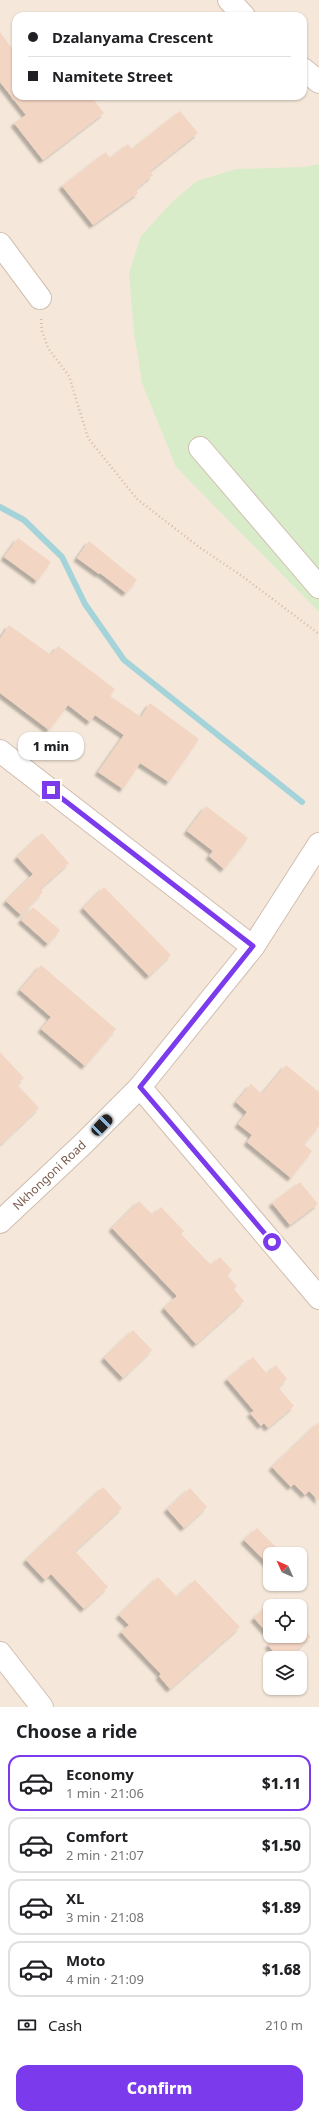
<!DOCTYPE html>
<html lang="en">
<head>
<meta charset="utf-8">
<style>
  body { margin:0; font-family:"Noto Sans",sans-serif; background:#f6f6f6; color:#202124; height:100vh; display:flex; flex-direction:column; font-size:15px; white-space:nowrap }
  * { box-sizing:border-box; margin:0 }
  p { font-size:13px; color:#757577 }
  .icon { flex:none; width:22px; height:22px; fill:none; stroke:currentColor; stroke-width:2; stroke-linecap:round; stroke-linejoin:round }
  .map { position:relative; height:1707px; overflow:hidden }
  .side { display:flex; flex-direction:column; background:#fff; flex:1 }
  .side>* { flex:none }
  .top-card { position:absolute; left:12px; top:12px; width:295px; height:88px; border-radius:12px; box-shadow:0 1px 3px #0004; display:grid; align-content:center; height:88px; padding:0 16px; background:#fff }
  .needle { width:26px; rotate:315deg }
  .fabs { position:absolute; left:263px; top:1547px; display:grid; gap:8px }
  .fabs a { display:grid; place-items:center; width:44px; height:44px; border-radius:8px; background:#fff; box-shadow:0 1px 3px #0004; font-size:20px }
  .end { position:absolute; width:18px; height:18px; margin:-9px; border:5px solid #7c3aed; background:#fff; box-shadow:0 0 0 2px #fff }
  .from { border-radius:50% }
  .bubble { position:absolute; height:28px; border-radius:12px; background:#fff; box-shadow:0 1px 3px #0004; font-size:13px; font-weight:800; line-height:28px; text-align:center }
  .car { position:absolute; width:12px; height:24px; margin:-12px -6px; border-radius:5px; box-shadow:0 0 3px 1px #0007; background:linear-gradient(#222 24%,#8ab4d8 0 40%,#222 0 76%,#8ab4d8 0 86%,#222 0) }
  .top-card b { display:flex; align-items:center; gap:14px; height:38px; font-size:15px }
  .top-card b+b { border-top:1px solid #e0e0e0 }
  .top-card i { width:10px; height:10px; background:#202124 }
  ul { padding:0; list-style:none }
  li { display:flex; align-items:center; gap:12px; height:56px; margin:0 8px 6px; padding:0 8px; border:2px solid #e0e0e0; border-radius:12px }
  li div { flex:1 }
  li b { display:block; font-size:15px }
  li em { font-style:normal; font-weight:800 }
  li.active { border-color:#7c3aed }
  li>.icon { width:36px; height:36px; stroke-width:1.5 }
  h2 { padding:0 16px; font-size:18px; line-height:48px }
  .pay { display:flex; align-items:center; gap:10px; height:44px; padding:0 16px; font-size:15px }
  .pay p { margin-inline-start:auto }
  .cta { display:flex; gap:8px; margin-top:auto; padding:8px 16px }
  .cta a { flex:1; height:46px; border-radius:12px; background:#7c3aed; color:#fff; font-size:16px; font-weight:800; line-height:46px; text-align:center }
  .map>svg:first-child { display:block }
</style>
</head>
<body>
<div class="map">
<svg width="319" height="1707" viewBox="0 0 319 1707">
  <defs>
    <filter id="shadow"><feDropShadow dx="-3.5" dy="3.5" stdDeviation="1" flood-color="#0004"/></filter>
  </defs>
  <rect width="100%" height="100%" fill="#fdf6ec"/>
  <path fill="#f5e8da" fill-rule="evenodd" d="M 0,0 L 319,0 L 319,1707 L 0,1707 ZM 16,16 L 303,16 L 303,96 L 16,96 ZM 270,1554 L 300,1554 L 300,1584 L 270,1584 ZM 270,1606 L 300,1606 L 300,1636 L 270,1636 ZM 270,1658 L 300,1658 L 300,1688 L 270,1688 Z"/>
  <path fill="#d8ecc9" d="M 319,164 L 319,612 L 176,467 L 142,383 L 134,332 L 129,273 L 141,236 L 172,202 L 197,181 L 236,169 L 305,167 Z"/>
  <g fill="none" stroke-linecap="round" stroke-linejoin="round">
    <path stroke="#a5d3da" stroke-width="6" d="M 0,507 L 24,520 L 62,557 L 85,604 L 124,660 L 302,802"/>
  </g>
  <g fill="#f3d5c3" filter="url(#shadow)">
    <path d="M 0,32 L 16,54 L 16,96 L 91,96 L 104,113 L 43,160 L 14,123 L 26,115 L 0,82 Z"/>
    <path d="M 180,111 L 198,133 L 150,171 L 153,175 L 136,189 L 138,193 L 93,225 L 62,186 L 106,152 L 110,158 L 128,144 L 132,149 Z"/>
    <path d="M 18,538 L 51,562 L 37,581 L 4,557 Z"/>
    <path d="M 89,541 L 137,580 L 126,593 L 100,573 L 99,574 L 77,558 Z"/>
    <path d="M 9,625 L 51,655 L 58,646 L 115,689 L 110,696 L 141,717 L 150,703 L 199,739 L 169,782 L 140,763 L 123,789 L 98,772 L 124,735 L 95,715 L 90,722 L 68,705 L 49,730 L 0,693 L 0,639 Z"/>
    <path d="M 206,806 L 248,838 L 224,869 L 209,856 L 213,851 L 187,831 Z"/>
    <path d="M 42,833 L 69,863 L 40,889 L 43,892 L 21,915 L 6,901 L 33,874 L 17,857 Z"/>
    <path d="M 104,887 L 171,955 L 149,976 L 83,908 Z"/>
    <path d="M 33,907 L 60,930 L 48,944 L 21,920 Z"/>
    <path d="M 41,965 L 116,1029 L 85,1066 L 41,1029 L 51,1017 L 20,990 Z"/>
    <path d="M 0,1052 L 24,1078 L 17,1084 L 39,1108 L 0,1145 Z"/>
    <path d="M 286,1065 L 319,1092 L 319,1126 L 304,1144 L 312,1151 L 291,1178 L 247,1142 L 252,1135 L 238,1124 L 247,1112 L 236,1102 L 251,1084 L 262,1094 Z"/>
    <path d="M 300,1182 L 318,1204 L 290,1225 L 272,1203 Z"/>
    <path d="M 139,1201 L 153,1215 L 161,1207 L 184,1231 L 181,1234 L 211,1265 L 220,1257 L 232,1270 L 227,1275 L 237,1286 L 234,1289 L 244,1301 L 196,1344 L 164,1308 L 177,1296 L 112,1228 Z"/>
    <path d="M 133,1330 L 152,1350 L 123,1378 L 104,1358 Z"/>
    <path d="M 253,1357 L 267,1374 L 276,1365 L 287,1379 L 278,1387 L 294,1406 L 268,1428 L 264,1423 L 261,1426 L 250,1413 L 254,1411 L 227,1379 Z"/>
    <path d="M 319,1422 L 319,1501 L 309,1491 L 305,1495 L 294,1484 L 291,1487 L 272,1467 Z"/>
    <path d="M 103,1487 L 122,1508 L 75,1551 L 108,1587 L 84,1609 L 51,1574 L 45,1580 L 26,1560 Z"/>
    <path d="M 190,1488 L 207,1507 L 184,1528 L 167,1509 Z"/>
    <path d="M 257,1528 L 283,1554 L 270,1554 L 270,1566 L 244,1540 Z"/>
    <path d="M 158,1577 L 177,1597 L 195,1580 L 240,1627 L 170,1689 L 159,1676 L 161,1674 L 121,1632 L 129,1625 L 119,1615 Z"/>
    <path d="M 276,1598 L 283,1606 L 270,1606 L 270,1636 L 254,1618 Z"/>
    <path d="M 300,1625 L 311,1637 L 289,1657 L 285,1653 L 279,1658 L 268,1645 L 274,1640 L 270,1636 L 300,1636 Z"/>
  </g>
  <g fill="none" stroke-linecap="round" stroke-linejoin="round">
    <defs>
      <g id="minor">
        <path d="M 229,0 L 244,16"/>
        <path d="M 303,69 L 319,82"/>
        <path d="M 0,244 L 40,298"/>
        <path d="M 200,448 L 319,587"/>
        <path d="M 0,751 L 253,947"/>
        <path d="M 140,1087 L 319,1298"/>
        <path id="s1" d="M 0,1222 L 83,1144 L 140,1087 L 253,947 L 319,844"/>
        <path d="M 0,1653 L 42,1707"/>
      </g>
    </defs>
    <use href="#minor" stroke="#d1beb0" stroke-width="24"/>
    <path stroke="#d9b8a5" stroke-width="2.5" stroke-dasharray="1 3" stroke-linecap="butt" d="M 41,319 L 42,331 L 48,348 L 69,376 L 88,438 L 137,499 L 199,547 L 242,576 L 319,634"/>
    <use href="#minor" stroke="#fff" stroke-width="22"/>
  </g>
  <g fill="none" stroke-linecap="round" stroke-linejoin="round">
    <path stroke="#7c3aed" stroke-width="5" d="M 51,790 L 253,946 L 140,1087 L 272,1242"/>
  </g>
  <g text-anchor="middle" stroke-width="4" stroke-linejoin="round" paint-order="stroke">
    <g font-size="12" fill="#7a5c4d" stroke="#fffaf3">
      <text dy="4" stroke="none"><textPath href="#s1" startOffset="68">Nkhongoni Road</textPath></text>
    </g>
  </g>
</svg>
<div class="fabs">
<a><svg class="needle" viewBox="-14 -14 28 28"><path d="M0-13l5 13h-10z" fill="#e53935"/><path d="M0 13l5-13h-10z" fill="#757577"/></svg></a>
<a><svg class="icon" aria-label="locate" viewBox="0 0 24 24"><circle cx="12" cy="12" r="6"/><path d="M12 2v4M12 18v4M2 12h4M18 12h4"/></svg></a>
<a><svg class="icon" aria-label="layers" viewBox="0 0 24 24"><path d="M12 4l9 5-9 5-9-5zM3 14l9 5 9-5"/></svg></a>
</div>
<i class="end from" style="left:272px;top:1242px"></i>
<i class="end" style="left:51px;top:790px"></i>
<div class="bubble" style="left:18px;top:732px;width:66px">1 min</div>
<i class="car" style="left:102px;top:1125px;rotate:44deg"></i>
<div class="top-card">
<b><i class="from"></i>Dzalanyama Crescent</b>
<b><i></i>Namitete Street</b>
</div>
</div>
<section class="side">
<h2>Choose a ride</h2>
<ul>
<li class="active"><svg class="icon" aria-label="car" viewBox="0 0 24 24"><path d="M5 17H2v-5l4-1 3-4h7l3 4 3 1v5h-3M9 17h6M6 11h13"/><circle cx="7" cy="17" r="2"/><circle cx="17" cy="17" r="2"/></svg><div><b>Economy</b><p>1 min · 21:06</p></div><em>$1.11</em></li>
<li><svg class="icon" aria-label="car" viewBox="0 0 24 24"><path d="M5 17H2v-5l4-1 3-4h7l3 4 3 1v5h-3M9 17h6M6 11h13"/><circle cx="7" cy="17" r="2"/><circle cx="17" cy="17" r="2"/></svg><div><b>Comfort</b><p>2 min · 21:07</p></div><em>$1.50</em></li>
<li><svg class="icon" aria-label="car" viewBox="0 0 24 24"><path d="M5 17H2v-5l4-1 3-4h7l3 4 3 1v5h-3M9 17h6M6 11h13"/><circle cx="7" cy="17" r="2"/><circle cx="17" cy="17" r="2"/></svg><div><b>XL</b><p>3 min · 21:08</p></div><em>$1.89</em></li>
<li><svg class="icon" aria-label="car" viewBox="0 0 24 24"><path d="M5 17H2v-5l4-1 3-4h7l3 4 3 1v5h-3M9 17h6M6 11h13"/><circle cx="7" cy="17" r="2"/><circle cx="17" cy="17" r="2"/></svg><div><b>Moto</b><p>4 min · 21:09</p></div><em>$1.68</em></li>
</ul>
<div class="pay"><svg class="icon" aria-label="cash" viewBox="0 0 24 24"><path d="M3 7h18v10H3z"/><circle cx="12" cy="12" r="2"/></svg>Cash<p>210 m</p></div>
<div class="cta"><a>Confirm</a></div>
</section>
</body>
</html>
